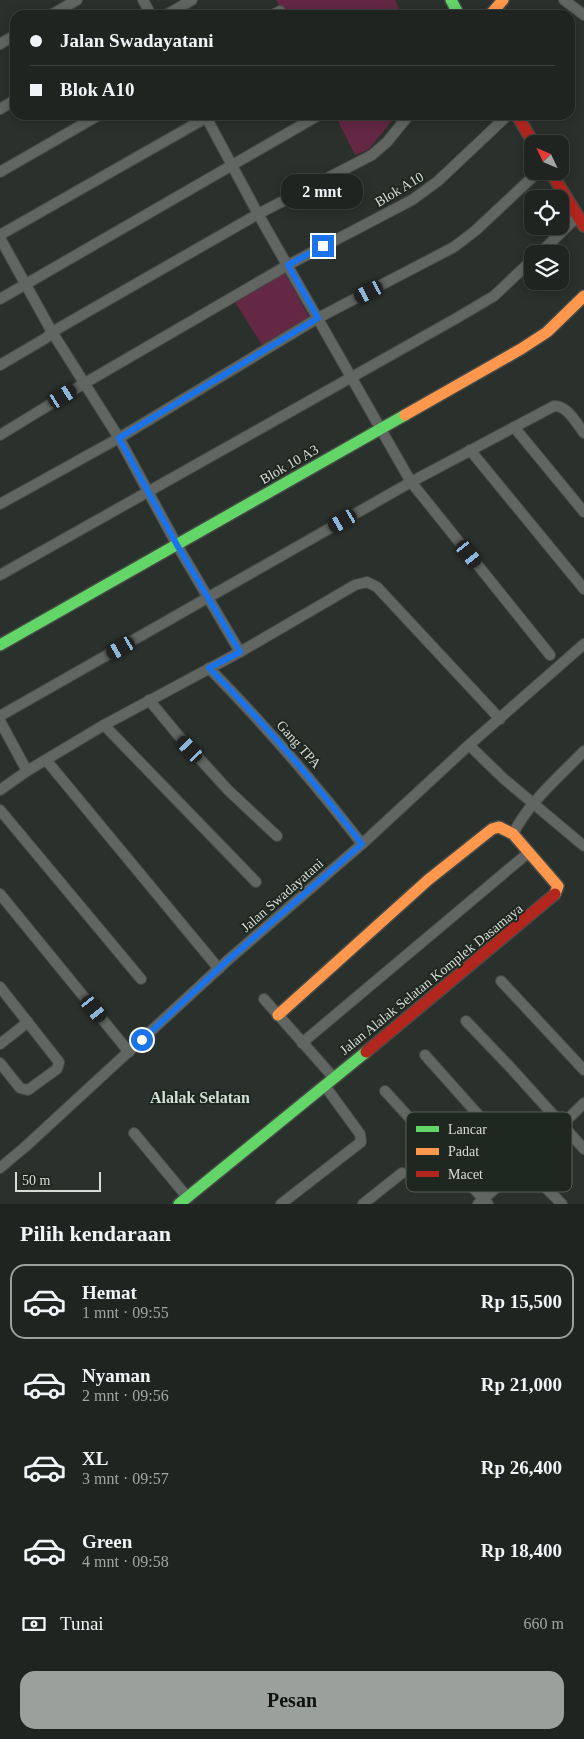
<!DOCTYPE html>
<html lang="id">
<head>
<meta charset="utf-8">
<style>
  body { margin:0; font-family:"Times New Roman",serif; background:#282c29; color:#f1f3f6; height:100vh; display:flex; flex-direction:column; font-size:19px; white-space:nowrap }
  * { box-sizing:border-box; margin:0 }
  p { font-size:16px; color:#a2a4a5 }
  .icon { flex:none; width:28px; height:28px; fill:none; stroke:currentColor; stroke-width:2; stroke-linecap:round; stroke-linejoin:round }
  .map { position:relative; height:1204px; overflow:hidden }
  .sheet { display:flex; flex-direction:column; background:#202420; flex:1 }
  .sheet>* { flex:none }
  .guide { position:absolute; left:10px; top:10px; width:565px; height:110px; border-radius:15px; box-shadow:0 2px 12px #0003,0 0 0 1px #3d413e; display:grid; align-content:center; height:110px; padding:0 20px; background:#202420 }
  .needle { width:32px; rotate:314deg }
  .buttons { position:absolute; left:524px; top:135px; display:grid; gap:10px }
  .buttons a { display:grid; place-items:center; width:45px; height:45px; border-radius:10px; background:#202420; box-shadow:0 2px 12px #0003,0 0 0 1px #3d413e; font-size:25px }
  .scale { position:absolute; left:15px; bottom:12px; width:86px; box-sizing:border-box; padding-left:5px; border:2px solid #d6ddd7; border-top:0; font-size:14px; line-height:18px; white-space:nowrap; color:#d6ddd7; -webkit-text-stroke:4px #1e2820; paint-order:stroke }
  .end { position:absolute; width:22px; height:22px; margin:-11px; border:6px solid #1a73e8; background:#fff; box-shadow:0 0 0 2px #fff }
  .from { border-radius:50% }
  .bubble { position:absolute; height:35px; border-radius:15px; background:#202420; box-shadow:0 2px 12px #0003,0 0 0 1px #3d413e; font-size:16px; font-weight:700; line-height:35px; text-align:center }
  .car { position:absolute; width:15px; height:30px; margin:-15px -8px; border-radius:6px; box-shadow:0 0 4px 1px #0007; background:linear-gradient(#222 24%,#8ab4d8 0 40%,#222 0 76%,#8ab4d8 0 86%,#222 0) }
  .guide b { display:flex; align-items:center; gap:18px; height:48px; font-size:19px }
  .guide b+b { border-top:1px solid #3d413e }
  .guide i { width:12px; height:12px; background:#f1f3f6 }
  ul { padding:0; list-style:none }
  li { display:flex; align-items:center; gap:15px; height:75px; margin:0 10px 8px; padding:0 10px; border:2px solid transparent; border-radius:15px }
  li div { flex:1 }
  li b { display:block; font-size:19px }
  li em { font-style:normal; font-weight:700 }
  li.current { border-color:#9aa09b }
  li>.icon { width:45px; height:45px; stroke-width:1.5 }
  h2 { padding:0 20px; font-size:22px; line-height:60px }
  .pay { display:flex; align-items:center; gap:12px; height:55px; padding:0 20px; font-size:19px }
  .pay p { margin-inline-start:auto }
  .primary-button { display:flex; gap:10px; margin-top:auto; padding:10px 20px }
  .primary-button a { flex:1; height:58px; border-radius:15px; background:#9aa09b; color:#111; font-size:20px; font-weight:700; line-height:58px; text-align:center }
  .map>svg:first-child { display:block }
</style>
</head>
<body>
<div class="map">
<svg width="584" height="1204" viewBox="0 0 584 1204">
  <rect width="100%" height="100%" fill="#2a302b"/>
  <g fill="#642844">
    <path d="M 276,0 L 395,0 L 402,15 L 284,15 Z"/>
    <path d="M 335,115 L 397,115 L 368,150 L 355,155 Z"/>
    <path d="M 285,273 L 310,319 L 262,345 L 235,302 Z"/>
  </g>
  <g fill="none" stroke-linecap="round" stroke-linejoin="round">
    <defs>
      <g id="street">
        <path d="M 143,0 L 151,15"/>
        <path d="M 564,0 L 584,15"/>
        <path d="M 51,15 L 77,0"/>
        <path d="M 166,15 L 192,0"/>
        <path d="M 272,15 L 280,11"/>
        <path d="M 0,44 L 15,35"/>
        <path d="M 0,109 L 15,100"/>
        <path d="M 205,115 L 258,214 L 411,482 L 550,655"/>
        <path d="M 0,172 L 99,115"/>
        <path d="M 0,235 L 211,115"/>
        <path d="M 0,238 L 52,332 L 119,438 L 177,545 L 240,652"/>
        <path d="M 539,254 L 578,216"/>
        <path d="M 0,299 L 319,115"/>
        <path d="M 0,365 L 46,338 L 52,332 L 258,214 L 372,155 L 387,142 L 409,115"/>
        <path d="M 514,427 L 584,512"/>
        <path d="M 0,435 L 85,383 L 288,265 L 412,200 L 438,181 L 508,115"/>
        <path d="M 470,450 L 584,589"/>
        <path d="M 0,504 L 119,438 L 318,318 L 454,247 L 475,231 L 539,171"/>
        <path d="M 0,575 L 455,319 L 494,296 L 532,260"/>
        <path d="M 209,668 C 264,724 314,782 362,844"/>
        <path d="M 149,700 L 178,735 L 228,790 L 277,836"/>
        <path d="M 0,716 L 411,482 L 554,406 C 567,405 577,424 584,433"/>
        <path d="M 0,721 L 27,771"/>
        <path d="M 104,725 L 256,882"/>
        <path d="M 469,745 L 504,779 L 584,846"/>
        <path d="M 46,760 L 219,969"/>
        <path d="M 0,790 L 27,771 L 104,725 L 240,652 L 355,585 L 367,582 L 377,587 L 500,719"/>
        <path d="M 0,810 L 141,979"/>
        <path d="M 513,834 C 528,803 560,776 584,751"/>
        <path d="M 0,894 L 129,1052"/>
        <path d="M 501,981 L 584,1070"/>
        <path d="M 0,987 L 59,1062 L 57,1069 L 28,1090 L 20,1088 L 0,1063"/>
        <path d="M 264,999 L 334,1078"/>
        <path d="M 466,1021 L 511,1068 L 584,1149"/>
        <path d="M 302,1043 L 528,853"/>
        <path d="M 0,1044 L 28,1022"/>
        <path d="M 425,1055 L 522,1164 L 584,1103"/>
        <path d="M 385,1091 L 488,1204"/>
        <path d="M 134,1133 L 188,1198"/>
        <path d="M 0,1168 L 25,1147 L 228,960 L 362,844 L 469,745 L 584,644"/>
        <path d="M 281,1204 L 361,1142 L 360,1134 L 325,1086"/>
        <path d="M 363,1204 L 402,1173"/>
        <path d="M 478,1204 L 522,1164 L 562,1204"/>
      </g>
      <g id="fast">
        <path d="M 451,0 L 459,15"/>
        <path d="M 0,645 L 405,415"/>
        <path d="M 179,1204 L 366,1052"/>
      </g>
      <g id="slow">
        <path d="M 490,15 L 503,0"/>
        <path d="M 405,415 L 521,349 L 547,332 L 584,296"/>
        <path d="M 278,1015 L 428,880 L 492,829 L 499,827 L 513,834 L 558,886 L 555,894"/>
      </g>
      <g id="jam">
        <path d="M 517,115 L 534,144"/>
        <path d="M 550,171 L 584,226"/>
        <path d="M 366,1052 L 555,894"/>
      </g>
    </defs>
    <use href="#street" stroke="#464b47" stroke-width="12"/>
    <use href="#fast" stroke="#464b47" stroke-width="14"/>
    <use href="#slow" stroke="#464b47" stroke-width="14"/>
    <use href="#jam" stroke="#464b47" stroke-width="14"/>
    <use href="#street" stroke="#616662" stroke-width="10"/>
    <use href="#fast" stroke="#63d668" stroke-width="11"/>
    <use href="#slow" stroke="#ff974d" stroke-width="11"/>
    <use href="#jam" stroke="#b3261e" stroke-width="11"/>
  </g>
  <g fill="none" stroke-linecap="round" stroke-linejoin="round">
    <path stroke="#1a73e8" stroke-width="6" d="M 142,1040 L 228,960 L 362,844 C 315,782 264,723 209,668 L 240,652 L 177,545 L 119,438 L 318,318 L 288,265 L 323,246"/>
  </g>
  <g text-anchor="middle" stroke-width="4" stroke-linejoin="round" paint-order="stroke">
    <g font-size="14" fill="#d6ddd7" stroke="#1e2820">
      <text transform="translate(399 189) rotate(-31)" y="5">Blok A10</text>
      <text transform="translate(289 464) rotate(-30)" y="5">Blok 10 A3</text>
      <text transform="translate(299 744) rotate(48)" y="5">Gang TPA</text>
      <text transform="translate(282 895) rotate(-41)" y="5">Jalan Swadayatani</text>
      <text transform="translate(431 979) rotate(-39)" y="5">Jalan Alalak Selatan Komplek Dasamaya</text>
    </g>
    <g font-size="16" font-weight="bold" fill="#d3e1d5" stroke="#1e2820">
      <text x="200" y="1103">Alalak Selatan</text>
    </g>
  </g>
  <rect x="406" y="1112" width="166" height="80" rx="8" fill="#1e2820" stroke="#555e57" stroke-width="1"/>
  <rect x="416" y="1126" width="23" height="6" fill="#63d668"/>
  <rect x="416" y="1148" width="23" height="7" fill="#ff974d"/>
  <rect x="416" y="1171" width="23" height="6" fill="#b3261e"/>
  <g font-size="14" fill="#d6ddd7">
    <text x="448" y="1134">Lancar</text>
    <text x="448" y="1156">Padat</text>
    <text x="448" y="1179">Macet</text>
  </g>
</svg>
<div class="buttons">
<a><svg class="needle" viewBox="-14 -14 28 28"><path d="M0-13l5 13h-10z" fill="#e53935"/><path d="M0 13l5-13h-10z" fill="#a2a4a5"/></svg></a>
<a><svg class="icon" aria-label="locate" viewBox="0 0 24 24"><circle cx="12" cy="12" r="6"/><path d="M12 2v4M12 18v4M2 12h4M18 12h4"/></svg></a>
<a><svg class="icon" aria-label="layers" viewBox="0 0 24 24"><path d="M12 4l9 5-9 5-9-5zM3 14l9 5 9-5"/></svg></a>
</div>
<div class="scale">50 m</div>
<i class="end from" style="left:142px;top:1040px"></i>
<i class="end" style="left:323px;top:246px"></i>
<div class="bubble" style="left:281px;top:174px;width:82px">2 mnt</div>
<i class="car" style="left:369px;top:292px;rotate:243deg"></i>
<i class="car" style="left:63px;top:396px;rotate:58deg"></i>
<i class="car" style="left:343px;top:521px;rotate:240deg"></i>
<i class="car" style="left:469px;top:554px;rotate:141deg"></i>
<i class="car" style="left:121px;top:648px;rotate:240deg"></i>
<i class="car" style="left:190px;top:749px;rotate:317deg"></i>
<i class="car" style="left:94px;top:1009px;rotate:141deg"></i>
<div class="guide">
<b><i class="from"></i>Jalan Swadayatani</b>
<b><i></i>Blok A10</b>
</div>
</div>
<section class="sheet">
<h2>Pilih kendaraan</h2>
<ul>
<li class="current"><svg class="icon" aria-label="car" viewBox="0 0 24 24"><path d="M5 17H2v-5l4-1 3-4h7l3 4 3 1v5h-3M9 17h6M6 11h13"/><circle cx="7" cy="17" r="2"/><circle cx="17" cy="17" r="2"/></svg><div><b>Hemat</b><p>1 mnt · 09:55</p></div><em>Rp 15,500</em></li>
<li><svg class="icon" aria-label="car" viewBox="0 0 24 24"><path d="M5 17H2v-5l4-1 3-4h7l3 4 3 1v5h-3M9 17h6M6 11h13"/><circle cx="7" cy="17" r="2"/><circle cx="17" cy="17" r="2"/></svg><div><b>Nyaman</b><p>2 mnt · 09:56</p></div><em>Rp 21,000</em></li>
<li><svg class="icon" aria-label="car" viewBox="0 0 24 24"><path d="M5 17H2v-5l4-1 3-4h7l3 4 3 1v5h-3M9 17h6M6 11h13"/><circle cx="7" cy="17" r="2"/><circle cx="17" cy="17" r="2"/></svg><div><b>XL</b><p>3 mnt · 09:57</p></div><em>Rp 26,400</em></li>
<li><svg class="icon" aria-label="car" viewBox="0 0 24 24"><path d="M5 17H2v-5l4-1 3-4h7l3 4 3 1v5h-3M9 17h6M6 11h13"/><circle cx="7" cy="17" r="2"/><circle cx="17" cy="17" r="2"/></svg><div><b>Green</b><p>4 mnt · 09:58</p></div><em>Rp 18,400</em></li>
</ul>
<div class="pay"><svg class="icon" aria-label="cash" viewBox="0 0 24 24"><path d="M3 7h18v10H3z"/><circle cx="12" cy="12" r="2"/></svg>Tunai<p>660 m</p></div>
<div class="primary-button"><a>Pesan</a></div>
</section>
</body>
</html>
